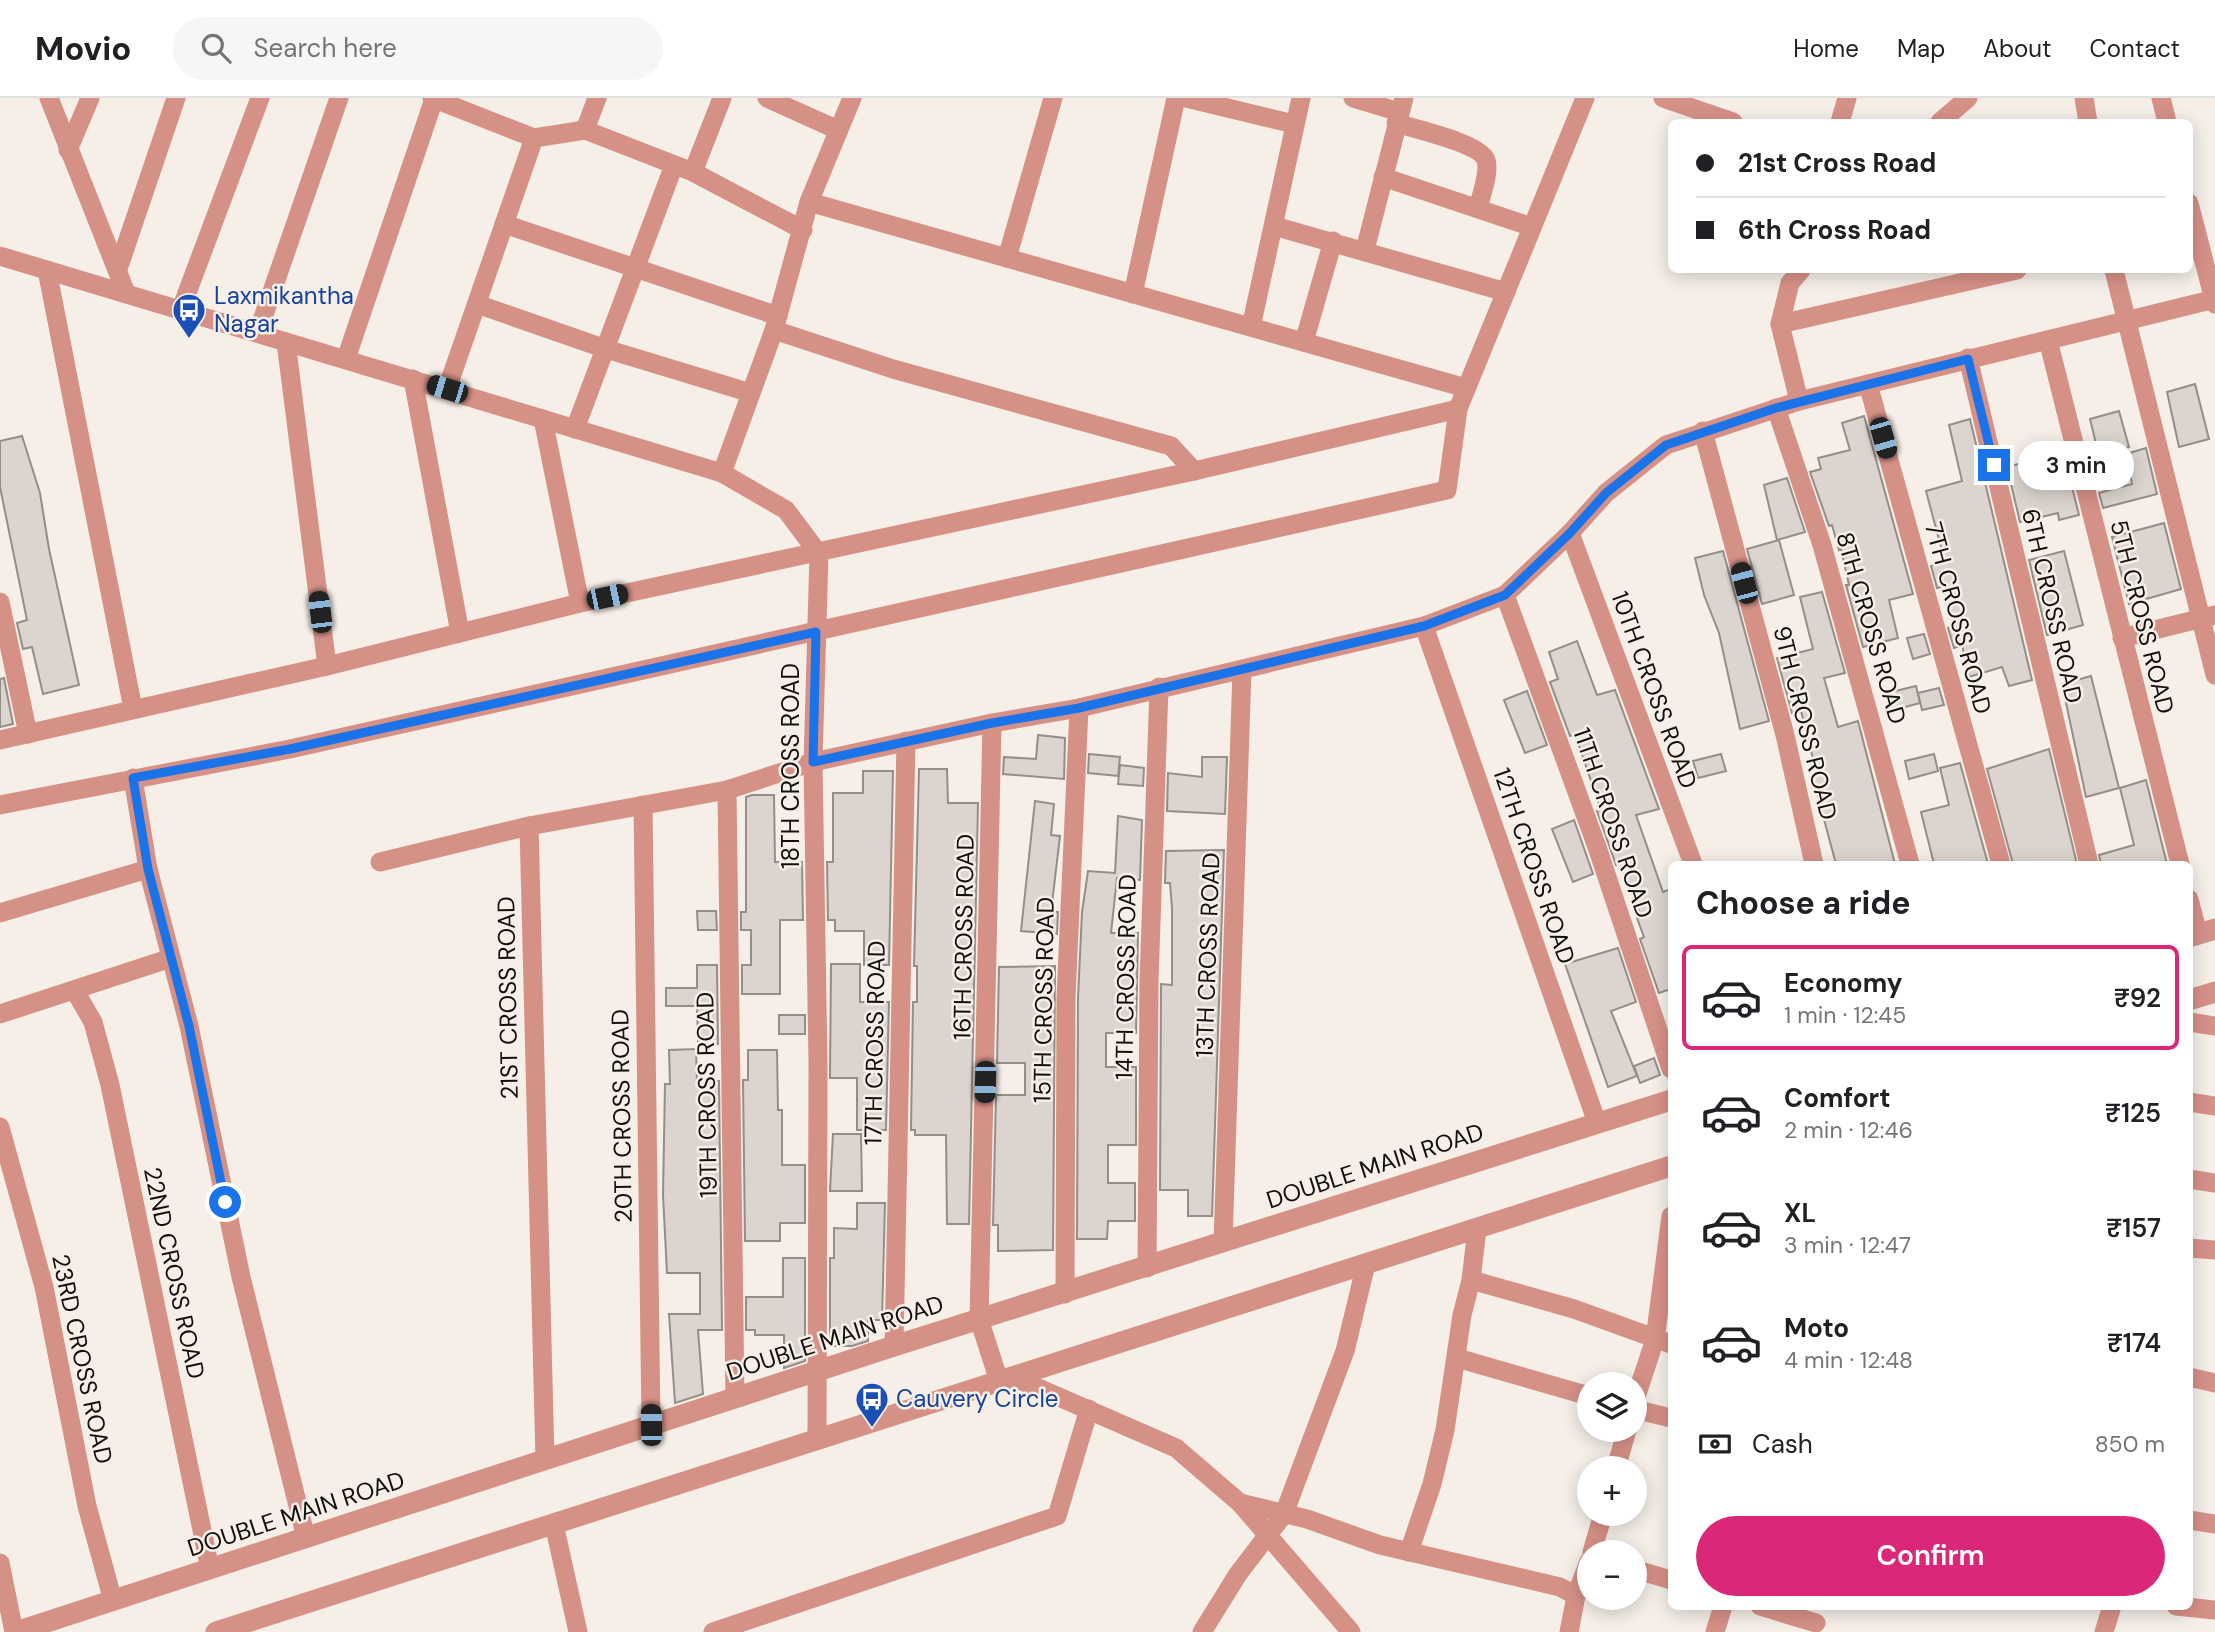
<!DOCTYPE html>
<html lang="en">
<head>
<meta charset="utf-8">
<style>
  body { margin:0; font-family:"DM Sans",sans-serif; background:#f6f6f6; color:#202124; height:100vh; display:flex; flex-direction:column; font-size:26px; white-space:nowrap }
  * { box-sizing:border-box; margin:0 }
  p { font-size:23px; color:#757577 }
  .icon { flex:none; width:38px; height:38px; fill:none; stroke:currentColor; stroke-width:2; stroke-linecap:round; stroke-linejoin:round }
  .map { position:relative; flex:1; overflow:hidden }
  .sheet { position:absolute; left:1668px; top:763px; width:525px; height:749px; display:flex; flex-direction:column; background:#fff; border-radius:10px; box-shadow:0 4px 18px #0003 }
  .sheet>* { flex:none }
  .banner { position:absolute; left:1668px; top:21px; width:525px; height:154px; border-radius:10px; box-shadow:0 4px 18px #0003; display:grid; align-content:center; height:154px; padding:0 28px; background:#fff }
  .fabs { position:absolute; left:1577px; top:1274px; display:grid; gap:14px }
  .fabs a { display:grid; place-items:center; width:70px; height:70px; border-radius:50%; background:#fff; box-shadow:0 4px 18px #0003; font-size:35px }
  .end { position:absolute; width:32px; height:32px; margin:-16px; border:9px solid #1a73e8; background:#fff; box-shadow:0 0 0 4px #fff }
  .from { border-radius:50% }
  .bubble { position:absolute; height:49px; border-radius:24px; background:#fff; box-shadow:0 4px 18px #0003; font-size:23px; font-weight:600; line-height:49px; text-align:center }
  .car { position:absolute; width:21px; height:42px; margin:-21px -10px; border-radius:9px; box-shadow:0 0 5px 2px #0007; background:linear-gradient(#222 24%,#8ab4d8 0 40%,#222 0 76%,#8ab4d8 0 86%,#222 0) }
  .banner b { display:flex; align-items:center; gap:24px; height:66px; font-size:26px }
  .banner b+b { border-top:2px solid #e0e0e0 }
  .banner i { width:18px; height:18px; background:#202124 }
  ul { padding:0; list-style:none }
  li { display:flex; align-items:center; gap:21px; height:105px; margin:0 14px 10px; padding:0 14px; border:4px solid transparent; border-radius:10px }
  li div { flex:1 }
  li b { display:block; font-size:26px }
  li em { font-style:normal; font-weight:600 }
  li.current { border-color:#db2777 }
  li>.icon { width:63px; height:63px; stroke-width:1.5 }
  h2 { padding:0 28px; font-size:32px; line-height:84px }
  .pay { display:flex; align-items:center; gap:18px; height:77px; padding:0 28px; font-size:26px }
  .pay p { margin-inline-start:auto }
  .cta { display:flex; gap:14px; margin-top:auto; padding:14px 28px }
  .cta a { flex:1; height:80px; border-radius:42px; background:#db2777; color:#fff; font-size:28px; font-weight:600; line-height:80px; text-align:center }
  header { display:flex; align-items:center; gap:42px; box-sizing:border-box; height:98px; padding:0 35px; background:#fff; border-bottom:2px solid #e0e0e0 }
  header strong { font-size:33px }
  nav { display:flex; gap:38px; margin-inline-start:auto; font-size:24px }
  .search { width:490px; height:63px; background:#f6f6f6; display:flex; align-items:center; gap:18px; box-sizing:border-box; padding:0 24px; border-radius:38px; color:#757577; font-size:26px }
  .map>svg:first-child { display:block }
</style>
</head>
<body>
<header>
<strong>Movio</strong>
<div class="search"><svg class="icon" aria-label="search" viewBox="0 0 24 24"><circle cx="10" cy="10" r="6"/><path d="M15 15l6 6"/></svg>Search here</div>
<nav><a>Home</a><a>Map</a><a>About</a><a>Contact</a></nav>
</header>
<div class="map">
<svg width="2215" height="1534" viewBox="0 0 2215 1534">
  <rect width="100%" height="100%" fill="#f5efe8"/>
  <g fill="#dcd5cf" stroke="#948e88" stroke-width="2">
    <path d="M 2195,286 L 2209,341 L 2179,349 L 2167,294 Z"/>
    <path d="M 2119,313 L 2129,349 L 2099,358 L 2090,321 Z"/>
    <path d="M 1864,318 L 1913,496 L 1889,502 L 1898,540 L 1863,549 L 1846,487 L 1849,487 L 1841,451 L 1839,452 L 1832,427 L 1829,428 L 1810,374 L 1821,371 L 1818,360 L 1850,352 L 1842,325 Z"/>
    <path d="M 1970,321 L 2032,582 L 2009,588 L 2002,569 L 1969,579 L 1962,547 L 1954,550 L 1948,530 L 1954,528 L 1945,488 L 1937,490 L 1931,468 L 1945,464 L 1926,393 L 1962,383 L 1949,327 Z"/>
    <path d="M 22,338 L 40,395 L 49,451 L 79,587 L 43,596 L 32,549 L 23,551 L 17,525 L 27,522 L 0,389 L 0,343 Z"/>
    <path d="M 2146,350 L 2157,396 L 2103,410 L 2099,395 L 2132,386 L 2126,356 Z"/>
    <path d="M 2041,360 L 2043,368 L 2065,361 L 2079,417 L 2059,422 L 2058,415 L 2020,424 L 2007,369 Z"/>
    <path d="M 1787,380 L 1805,434 L 1777,442 L 1764,387 Z"/>
    <path d="M 2164,425 L 2181,491 L 2129,506 L 2112,439 Z"/>
    <path d="M 1779,442 L 1794,497 L 1762,506 L 1747,451 Z"/>
    <path d="M 1723,453 L 1769,623 L 1740,631 L 1719,535 L 1704,497 L 1695,460 Z"/>
    <path d="M 2064,453 L 2083,527 L 2047,537 L 2029,462 Z"/>
    <path d="M 1822,494 L 1845,575 L 1824,580 L 1838,629 L 1858,623 L 1895,766 L 1836,766 L 1815,688 L 1811,670 L 1815,669 L 1801,613 L 1792,615 L 1777,560 L 1813,551 L 1800,499 Z"/>
    <path d="M 1924,536 L 1930,556 L 1913,561 L 1907,540 Z"/>
    <path d="M 1577,543 L 1597,597 L 1615,592 L 1659,711 L 1636,717 L 1663,794 L 1671,791 L 1671,891 L 1659,895 L 1640,841 L 1644,839 L 1637,820 L 1641,818 L 1620,765 L 1616,767 L 1597,713 L 1601,712 L 1577,642 L 1575,636 L 1570,638 L 1550,584 L 1558,581 L 1549,554 Z"/>
    <path d="M 2091,578 L 2119,690 L 2086,699 L 2062,586 Z"/>
    <path d="M 4,580 L 13,626 L 0,629 L 0,581 Z"/>
    <path d="M 1916,588 L 1920,605 L 1890,613 L 1887,595 Z"/>
    <path d="M 1939,590 L 1944,607 L 1922,612 L 1918,595 Z"/>
    <path d="M 1527,593 L 1547,647 L 1525,655 L 1504,602 Z"/>
    <path d="M 1038,637 L 1065,640 L 1064,681 L 1003,676 L 1004,659 L 1036,661 Z"/>
    <path d="M 2049,651 L 2077,766 L 2013,766 L 1987,671 Z"/>
    <path d="M 1089,656 L 1120,659 L 1118,678 L 1088,675 Z"/>
    <path d="M 1721,656 L 1726,673 L 1698,680 L 1693,663 Z"/>
    <path d="M 1934,656 L 1938,673 L 1909,681 L 1905,663 Z"/>
    <path d="M 1202,659 L 1227,659 L 1225,716 L 1167,713 L 1168,675 L 1202,679 Z"/>
    <path d="M 1960,665 L 1988,766 L 1934,766 L 1921,714 L 1949,707 L 1940,670 Z"/>
    <path d="M 1120,667 L 1144,670 L 1143,688 L 1118,686 Z"/>
    <path d="M 919,671 L 947,671 L 948,705 L 978,705 L 969,1126 L 947,1126 L 946,1037 L 915,1037 L 915,1032 L 911,1032 L 913,904 L 917,904 L 917,868 L 914,868 Z"/>
    <path d="M 863,673 L 893,673 L 889,867 L 864,867 L 864,833 L 835,833 L 835,822 L 828,822 L 827,764 L 833,764 L 833,695 L 863,695 Z"/>
    <path d="M 2146,682 L 2167,766 L 2101,766 L 2099,757 L 2134,747 L 2120,690 Z"/>
    <path d="M 752,697 L 774,697 L 775,764 L 802,764 L 803,822 L 780,822 L 780,896 L 742,896 L 742,867 L 751,867 L 751,832 L 741,832 L 741,814 L 746,814 L 746,699 Z"/>
    <path d="M 1035,703 L 1054,706 L 1051,737 L 1060,738 L 1051,814 L 1058,814 L 1057,836 L 1021,833 Z"/>
    <path d="M 1118,718 L 1142,722 L 1140,782 L 1117,780 L 1111,835 L 1138,835 L 1136,935 L 1106,935 L 1106,969 L 1136,969 L 1136,1047 L 1108,1047 L 1108,1085 L 1135,1085 L 1135,1123 L 1108,1123 L 1107,1141 L 1077,1141 L 1078,900 L 1082,814 L 1088,773 L 1115,775 Z"/>
    <path d="M 1574,722 L 1593,776 L 1573,784 L 1552,731 Z"/>
    <path d="M 1224,752 L 1212,1118 L 1188,1118 L 1188,1092 L 1160,1092 L 1161,886 L 1172,887 L 1172,810 L 1170,785 L 1165,785 L 1166,753 Z"/>
    <path d="M 697,813 L 716,813 L 717,832 L 698,832 Z"/>
    <path d="M 1618,850 L 1636,904 L 1611,913 L 1637,978 L 1608,989 L 1565,866 Z"/>
    <path d="M 831,866 L 860,866 L 860,904 L 889,904 L 886,1032 L 857,1032 L 857,980 L 830,980 Z"/>
    <path d="M 697,867 L 717,867 L 718,946 L 698,946 L 697,908 L 666,908 L 666,890 L 697,890 Z"/>
    <path d="M 1055,868 L 1053,1152 L 998,1153 L 998,1127 L 993,1127 L 996,997 L 1025,997 L 1025,965 L 997,965 L 999,869 Z"/>
    <rect x="779" y="917" width="26" height="19"/>
    <path d="M 696,951 L 697,983 L 719,983 L 722,1232 L 698,1232 L 703,1296 L 675,1305 L 669,1216 L 700,1216 L 700,1175 L 667,1175 L 663,1097 L 665,986 L 670,986 L 669,952 Z"/>
    <path d="M 748,952 L 777,952 L 778,1012 L 782,1012 L 782,1067 L 805,1067 L 805,1125 L 780,1125 L 780,1143 L 745,1143 L 743,982 L 748,982 Z"/>
    <path d="M 1654,960 L 1660,977 L 1640,985 L 1634,968 Z"/>
    <path d="M 833,1036 L 861,1036 L 862,1093 L 830,1093 Z"/>
    <path d="M 857,1105 L 885,1105 L 882,1222 L 868,1222 L 868,1243 L 852,1248 L 830,1248 L 830,1160 L 834,1160 L 834,1130 L 857,1131 Z"/>
    <path d="M 783,1160 L 805,1160 L 805,1263 L 784,1270 L 784,1237 L 755,1237 L 755,1232 L 746,1232 L 746,1199 L 783,1199 Z"/>
  </g>
  <g fill="none" stroke-linecap="round" stroke-linejoin="round">
    <g stroke="#d69187" stroke-width="19">
      <path d="M 49,0 L 126,195"/>
      <path d="M 432,0 L 534,40 L 585,32 L 693,74 L 803,132"/>
      <path d="M 767,0 L 838,32"/>
      <path d="M 1186,0 L 1294,26"/>
      <path d="M 1353,0 L 1399,14"/>
      <path d="M 1663,0 L 1733,24"/>
      <path d="M 2084,0 L 2088,24"/>
      <path d="M 2161,0 L 2167,24"/>
      <path d="M 1840,24 L 1847,0"/>
      <path d="M 1940,24 L 1968,0"/>
      <path d="M 1396,25 C 1414,31 1480,45 1486,62 C 1490,75 1481,97 1478,110"/>
      <path d="M 585,32 L 597,0"/>
      <path d="M 68,52 L 90,0"/>
      <path d="M 693,74 L 722,0"/>
      <path d="M 1383,79 L 1532,129"/>
      <path d="M 809,104 L 1466,290"/>
      <path d="M 2189,105 L 2215,206"/>
      <path d="M 504,126 L 778,218"/>
      <path d="M 1274,128 L 1506,194"/>
      <path d="M 1365,152 L 1404,0"/>
      <path d="M 0,158 L 722,375 L 786,412 L 819,456 L 813,664 L 818,964 L 817,1342"/>
      <path d="M 1007,160 L 1053,0"/>
      <path d="M 118,171 L 176,0"/>
      <path d="M 47,172 L 133,611"/>
      <path d="M 2114,172 L 2215,577"/>
      <path d="M 1133,196 L 1176,0"/>
      <path d="M 477,206 L 606,251 L 751,295"/>
      <path d="M 181,211 L 260,0"/>
      <path d="M 1780,226 L 1790,185 L 1801,172"/>
      <path d="M 1251,229 L 1301,0"/>
      <path d="M 774,232 L 893,271 L 1171,348 L 1194,373"/>
      <path d="M 258,234 L 339,0"/>
      <path d="M 2048,242 L 2180,766"/>
      <path d="M 286,244 L 327,568"/>
      <path d="M 1304,244 L 1333,143"/>
      <path d="M 1968,260 L 2089,766"/>
      <path d="M 346,261 L 434,1"/>
      <path d="M 413,281 L 460,535"/>
      <path d="M 1868,286 L 2001,766"/>
      <path d="M 447,291 L 534,40"/>
      <path d="M 1799,303 L 1780,226 L 2017,172"/>
      <path d="M 1776,310 L 1822,447 L 1910,766"/>
      <path d="M 543,321 L 580,505"/>
      <path d="M 575,331 L 674,67"/>
      <path d="M 1703,333 L 1785,637 L 1814,766"/>
      <path d="M 722,375 L 774,232 L 809,104 L 852,0"/>
      <path d="M 1570,435 L 1693,766"/>
      <path d="M 1505,497 L 1597,749 L 1671,971"/>
      <path d="M 0,504 L 28,636"/>
      <path d="M 1424,528 L 1597,1025"/>
      <path d="M 2122,540 L 2215,517"/>
      <path d="M 992,625 L 979,1221 L 999,1283"/>
      <path d="M 0,642 L 327,568 L 580,505 L 1194,373 L 1458,311"/>
      <path d="M 133,680 L 148,771 L 189,928 L 241,1179 L 306,1440"/>
      <path d="M 727,692 L 735,1300"/>
      <path d="M 0,707 L 290,651 L 1447,392 L 1458,311 L 1585,0"/>
      <path d="M 643,707 L 651,1327"/>
      <path d="M 380,764 L 529,728"/>
      <path d="M 2189,801 L 2198,836"/>
      <path d="M 0,815 L 148,771"/>
      <path d="M 75,893 L 93,924 L 110,987 L 210,1471"/>
      <path d="M 0,916 L 171,860"/>
      <path d="M 2189,924 L 2215,928"/>
      <path d="M 2189,1004 L 2215,1008"/>
      <path d="M 0,1029 L 44,1189 L 87,1408 L 113,1503"/>
      <path d="M 2189,1081 L 2215,1085"/>
      <path d="M 1223,1144 L 1242,572"/>
      <path d="M 2189,1150 L 2215,1152"/>
      <path d="M 1147,1170 L 1149,883 L 1159,589"/>
      <path d="M 1471,1182 L 1574,1211 L 1671,1246"/>
      <path d="M 1065,1196 L 1066,900 L 1079,610"/>
      <path d="M 894,1248 L 906,643"/>
      <path d="M 1457,1260 L 1589,1298"/>
      <path d="M 1013,1279 L 1176,1350 L 1240,1405 L 1351,1534"/>
      <path d="M 2189,1279 L 2215,1285"/>
      <path d="M 1634,1305 L 1655,1241 L 1671,1118"/>
      <path d="M 1634,1311 L 1671,1320"/>
      <path d="M 545,1362 L 529,728 L 727,692 L 813,664 L 992,625 L 1079,610 L 1424,528 L 1505,497 L 1570,435 L 1606,395 L 1666,347 L 1799,303 L 2215,201"/>
      <path d="M 1616,1370 L 1627,1332"/>
      <path d="M 1240,1405 L 1307,1421 L 1380,1447 L 1560,1489 L 1576,1498"/>
      <path d="M 2189,1422 L 2215,1426"/>
      <path d="M 554,1426 L 578,1534"/>
      <path d="M 1409,1454 L 1432,1386 L 1445,1332 L 1462,1217 L 1471,1182 L 1477,1131"/>
      <path d="M 1592,1454 L 1603,1416"/>
      <path d="M 0,1465 L 14,1534"/>
      <path d="M 1634,1471 L 1671,1482"/>
      <path d="M 1760,1508 L 1816,1525"/>
      <path d="M 2176,1508 L 2215,1512"/>
      <path d="M 713,1534 L 1057,1418 L 1089,1311"/>
      <path d="M 1202,1534 L 1238,1476 L 1284,1416 L 1345,1253 L 1366,1166"/>
      <path d="M 1569,1534 L 1576,1498 L 1589,1463"/>
      <path d="M 1715,1534 L 1723,1508"/>
      <path d="M 2104,1534 L 2112,1508"/>
    </g>
    <g stroke="#d69187" stroke-width="21">
      <path d="M 2189,839 L 2215,831"/>
      <path d="M 2189,902 L 2215,894"/>
      <path d="M 16,1534 L 894,1248 L 1671,1002"/>
      <path d="M 216,1534 L 1671,1068"/>
    </g>
  </g>
  <g fill="none" stroke-linecap="round" stroke-linejoin="round">
    <path stroke="#1a73e8" stroke-width="9" d="M 225,1104 L 189,928 L 148,771 L 133,680 L 290,651 L 816,534 L 813,664 L 992,625 L 1079,610 L 1424,528 L 1505,497 L 1570,435 L 1606,395 L 1666,347 L 1776,310 L 1968,261 L 1994,367"/>
  </g>
  <defs>
    <symbol id="bus-pin" viewBox="-11 -11 22 30"><path d="M0 17L-7.5 6A9.5 9.5 0 1 1 7.5 6Z" fill="#1a4fb4" stroke="#f5efe8"/><path d="M-5-6H5V4H4V6H2V4H-2V6H-4V4H-5ZM-3.5-4V0h7V-4ZM-3.5 1.2v1.5H-2V1.2ZM2 1.2v1.5H3.5V1.2Z" fill="#fff"/></symbol>
  </defs>
  <g fill-rule="evenodd">
    <use href="#bus-pin" x="170" y="193" width="38" height="52"/>
    <use href="#bus-pin" x="853" y="1282" width="38" height="52"/>
  </g>
  <g text-anchor="middle" stroke-width="5" stroke-linejoin="round" paint-order="stroke">
    <g font-size="24" fill="#164399" stroke="#f5efe8" text-anchor="start">
      <text x="214" y="206">Laxmikantha<tspan x="214" dy="28">Nagar</tspan></text>
      <text x="896" y="1309">Cauvery Circle</text>
    </g>
    <g font-size="24" fill="#120f0d" stroke="#f5efe8">
      <text transform="translate(2052 508) rotate(77)" y="8">6TH CROSS ROAD</text>
      <text transform="translate(2142 519) rotate(76)" y="8">5TH CROSS ROAD</text>
      <text transform="translate(1958 520) rotate(75)" y="8">7TH CROSS ROAD</text>
      <text transform="translate(1871 530) rotate(74)" y="8">8TH CROSS ROAD</text>
      <text transform="translate(1654 592) rotate(70)" y="8">10TH CROSS ROAD</text>
      <text transform="translate(1805 625) rotate(76)" y="8">9TH CROSS ROAD</text>
      <text transform="translate(791 668) rotate(-90)" y="8">18TH CROSS ROAD</text>
      <text transform="translate(1613 725) rotate(71)" y="8">11TH CROSS ROAD</text>
      <text transform="translate(1534 768) rotate(71)" y="8">12TH CROSS ROAD</text>
      <text transform="translate(964 839) rotate(-89)" y="8">16TH CROSS ROAD</text>
      <text transform="translate(1208 857) rotate(-88)" y="8">13TH CROSS ROAD</text>
      <text transform="translate(1126 879) rotate(-89)" y="8">14TH CROSS ROAD</text>
      <text transform="translate(508 900) rotate(-91)" y="8">21ST CROSS ROAD</text>
      <text transform="translate(1044 902) rotate(-89)" y="8">15TH CROSS ROAD</text>
      <text transform="translate(875 945) rotate(-89)" y="8">17TH CROSS ROAD</text>
      <text transform="translate(707 997) rotate(-91)" y="8">19TH CROSS ROAD</text>
      <text transform="translate(622 1018) rotate(-91)" y="8">20TH CROSS ROAD</text>
      <text transform="translate(1375 1068) rotate(-18)" y="8">DOUBLE MAIN ROAD</text>
      <text transform="translate(174 1175) rotate(78)" y="8">22ND CROSS ROAD</text>
      <text transform="translate(835 1240) rotate(-18)" y="8">DOUBLE MAIN ROAD</text>
      <text transform="translate(82 1261) rotate(78)" y="8">23RD CROSS ROAD</text>
      <text transform="translate(296 1416) rotate(-18)" y="8">DOUBLE MAIN ROAD</text>
    </g>
  </g>
</svg>
<div class="fabs">
<a><svg class="icon" aria-label="layers" viewBox="0 0 24 24"><path d="M12 4l9 5-9 5-9-5zM3 14l9 5 9-5"/></svg></a>
<a>+</a>
<a>−</a>
</div>
<i class="end from" style="left:225px;top:1104px"></i>
<i class="end" style="left:1994px;top:367px"></i>
<div class="bubble" style="left:2018px;top:343px;width:116px">3 min</div>
<i class="car" style="left:447px;top:291px;rotate:287deg"></i>
<i class="car" style="left:1883px;top:340px;rotate:164deg"></i>
<i class="car" style="left:1744px;top:485px;rotate:345deg"></i>
<i class="car" style="left:607px;top:499px;rotate:78deg"></i>
<i class="car" style="left:320px;top:514px;rotate:353deg"></i>
<i class="car" style="left:985px;top:984px;rotate:182deg"></i>
<i class="car" style="left:651px;top:1327px;rotate:359deg"></i>
<div class="banner">
<b><i class="from"></i>21st Cross Road</b>
<b><i></i>6th Cross Road</b>
</div>
<section class="sheet">
<h2>Choose a ride</h2>
<ul>
<li class="current"><svg class="icon" aria-label="car" viewBox="0 0 24 24"><path d="M5 17H2v-5l4-1 3-4h7l3 4 3 1v5h-3M9 17h6M6 11h13"/><circle cx="7" cy="17" r="2"/><circle cx="17" cy="17" r="2"/></svg><div><b>Economy</b><p>1 min · 12:45</p></div><em>₹92</em></li>
<li><svg class="icon" aria-label="car" viewBox="0 0 24 24"><path d="M5 17H2v-5l4-1 3-4h7l3 4 3 1v5h-3M9 17h6M6 11h13"/><circle cx="7" cy="17" r="2"/><circle cx="17" cy="17" r="2"/></svg><div><b>Comfort</b><p>2 min · 12:46</p></div><em>₹125</em></li>
<li><svg class="icon" aria-label="car" viewBox="0 0 24 24"><path d="M5 17H2v-5l4-1 3-4h7l3 4 3 1v5h-3M9 17h6M6 11h13"/><circle cx="7" cy="17" r="2"/><circle cx="17" cy="17" r="2"/></svg><div><b>XL</b><p>3 min · 12:47</p></div><em>₹157</em></li>
<li><svg class="icon" aria-label="car" viewBox="0 0 24 24"><path d="M5 17H2v-5l4-1 3-4h7l3 4 3 1v5h-3M9 17h6M6 11h13"/><circle cx="7" cy="17" r="2"/><circle cx="17" cy="17" r="2"/></svg><div><b>Moto</b><p>4 min · 12:48</p></div><em>₹174</em></li>
</ul>
<div class="pay"><svg class="icon" aria-label="cash" viewBox="0 0 24 24"><path d="M3 7h18v10H3z"/><circle cx="12" cy="12" r="2"/></svg>Cash<p>850 m</p></div>
<div class="cta"><a>Confirm</a></div>
</section>
</div>
</body>
</html>
